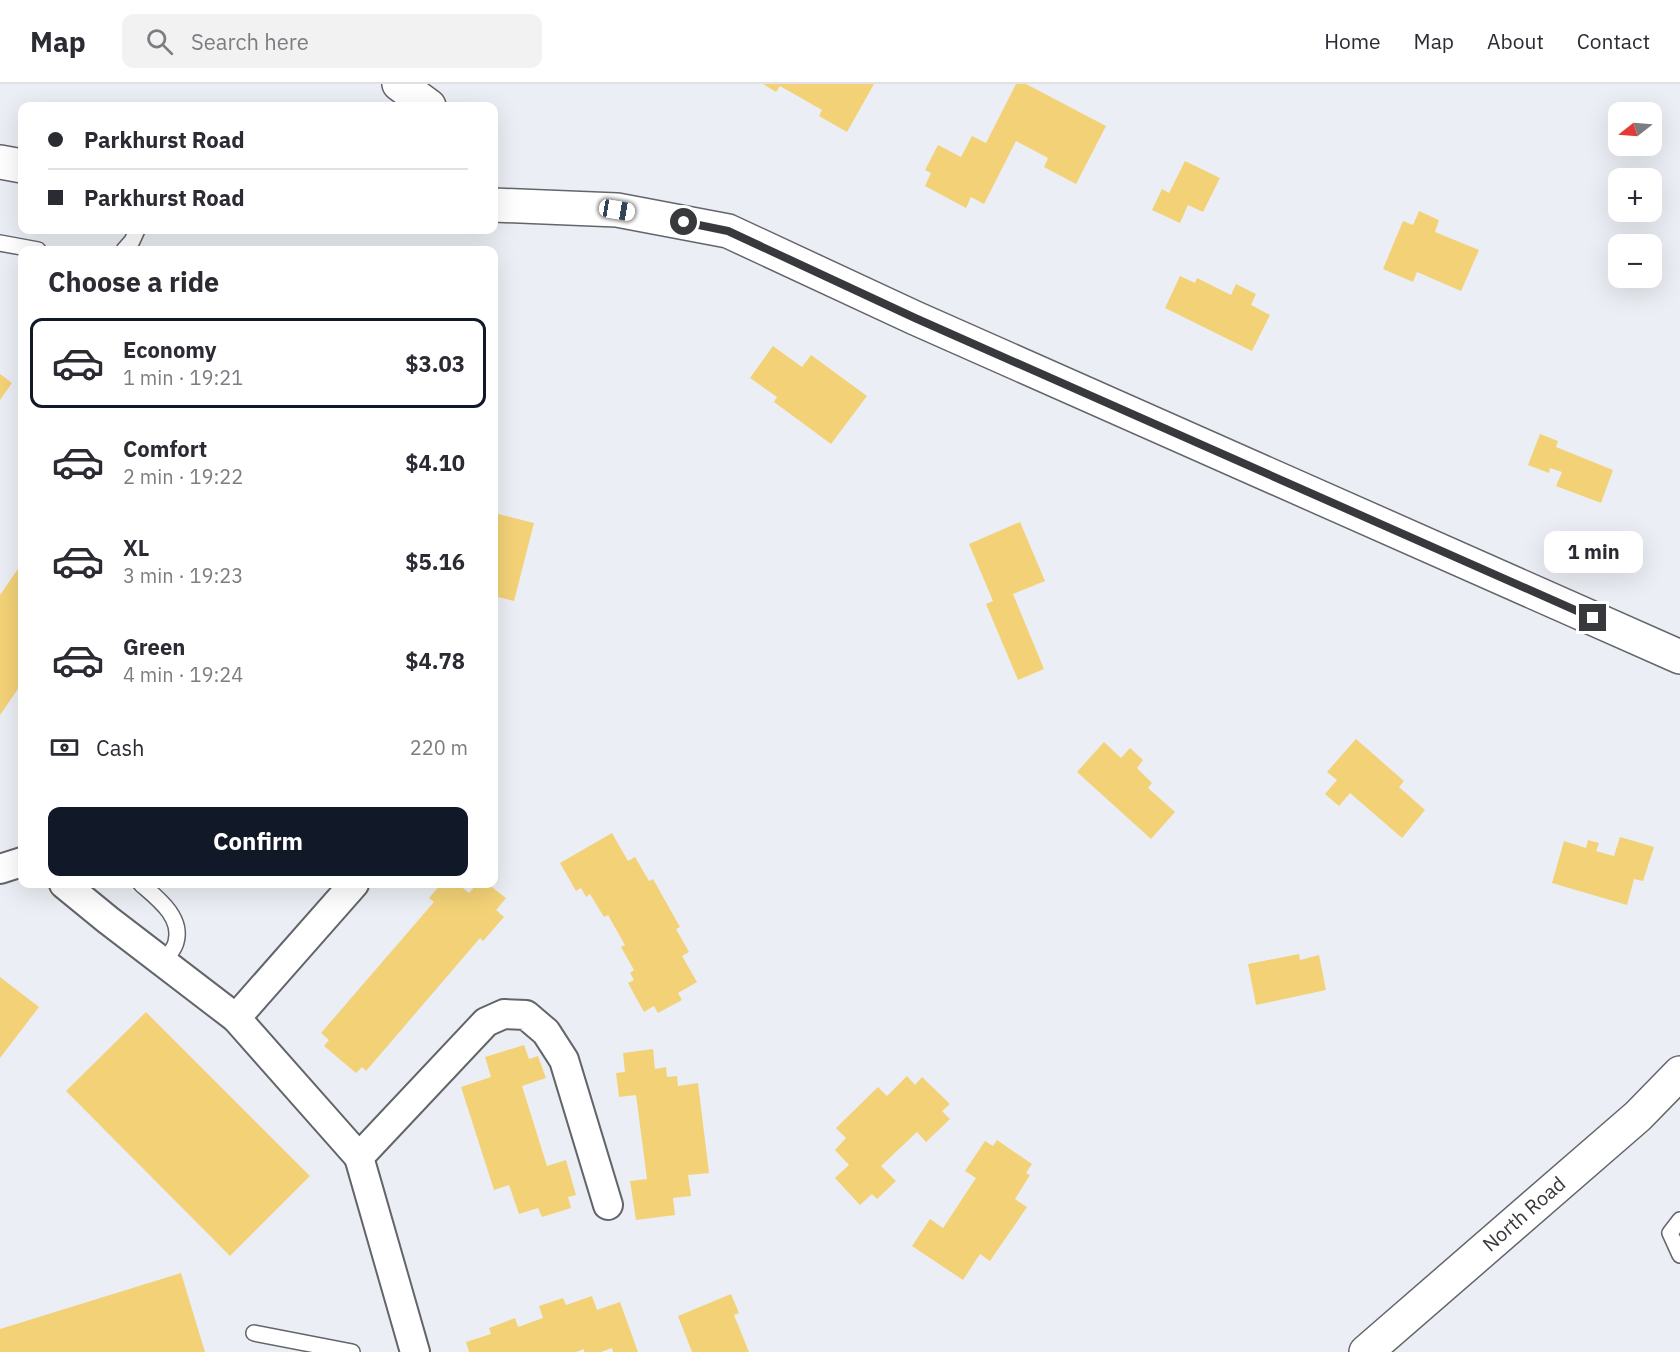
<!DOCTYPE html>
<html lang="en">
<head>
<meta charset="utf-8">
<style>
  body { margin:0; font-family:"IBM Plex Sans",sans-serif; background:#f2f2f3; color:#2b2b33; height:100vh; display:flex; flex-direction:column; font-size:22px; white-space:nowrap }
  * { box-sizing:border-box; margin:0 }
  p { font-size:20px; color:#7c7c81 }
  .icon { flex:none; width:33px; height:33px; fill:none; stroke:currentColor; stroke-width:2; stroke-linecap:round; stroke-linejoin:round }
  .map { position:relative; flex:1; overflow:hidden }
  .drawer { position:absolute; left:18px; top:162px; width:480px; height:642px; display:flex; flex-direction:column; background:#fff; border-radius:12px; box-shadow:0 6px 24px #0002 }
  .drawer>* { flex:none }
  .banner { position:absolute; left:18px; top:18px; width:480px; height:132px; border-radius:12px; box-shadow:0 6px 24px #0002; display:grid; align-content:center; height:132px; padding:0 30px; background:#fff }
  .needle { width:39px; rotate:253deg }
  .buttons { position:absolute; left:1608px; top:18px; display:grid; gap:12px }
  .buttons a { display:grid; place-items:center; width:54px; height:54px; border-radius:12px; background:#fff; box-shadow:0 6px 24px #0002; font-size:30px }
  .end { position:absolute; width:27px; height:27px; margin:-14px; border:8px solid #38393c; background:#fff; box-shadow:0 0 0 3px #fff }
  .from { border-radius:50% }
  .bubble { position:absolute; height:42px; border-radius:12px; background:#fff; box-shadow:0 6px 24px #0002; font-size:20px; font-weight:800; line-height:42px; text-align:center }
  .car { position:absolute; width:18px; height:36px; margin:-18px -9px; border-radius:8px; box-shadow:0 0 4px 2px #0007; background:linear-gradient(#fff 24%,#345 0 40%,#fff 0 76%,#345 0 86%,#fff 0) }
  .banner b { display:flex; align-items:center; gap:21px; height:57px; font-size:22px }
  .banner b+b { border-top:2px solid #e1e1e2 }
  .banner i { width:15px; height:15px; background:#2b2b33 }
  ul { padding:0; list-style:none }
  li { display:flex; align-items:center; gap:18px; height:90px; margin:0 12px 9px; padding:0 18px; border:3px solid transparent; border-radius:12px }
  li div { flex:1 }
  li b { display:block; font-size:22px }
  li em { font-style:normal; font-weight:800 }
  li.active { border-color:#111827 }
  li>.icon { width:54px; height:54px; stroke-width:1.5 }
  h2 { padding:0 30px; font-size:27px; line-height:72px }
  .pay { display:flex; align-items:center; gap:15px; height:66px; padding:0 30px; font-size:22px }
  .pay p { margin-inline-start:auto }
  .button { display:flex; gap:12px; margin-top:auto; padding:12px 30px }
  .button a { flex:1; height:69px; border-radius:12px; background:#111827; color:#fff; font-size:24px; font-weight:800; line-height:69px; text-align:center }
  header { display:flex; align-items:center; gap:36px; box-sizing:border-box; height:84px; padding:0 30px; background:#fff; border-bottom:2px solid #e1e1e2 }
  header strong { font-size:28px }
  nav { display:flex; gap:33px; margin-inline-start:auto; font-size:21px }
  .search { width:420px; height:54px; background:#f2f2f3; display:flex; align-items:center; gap:15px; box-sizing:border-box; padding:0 21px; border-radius:12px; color:#7c7c81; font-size:22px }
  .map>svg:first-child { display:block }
</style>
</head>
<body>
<header>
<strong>Map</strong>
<div class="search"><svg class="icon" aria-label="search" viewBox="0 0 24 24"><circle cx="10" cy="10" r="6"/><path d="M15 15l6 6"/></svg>Search here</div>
<nav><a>Home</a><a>Map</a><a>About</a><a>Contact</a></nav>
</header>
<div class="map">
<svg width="1680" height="1268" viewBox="0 0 1680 1268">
  <rect width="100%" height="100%" fill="#ebeef4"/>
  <g fill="#f3d277">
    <path d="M 763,0 L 874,0 L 847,48 L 819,32 L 822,26 L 780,2 L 776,8 Z"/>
    <path d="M 1016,0 L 1026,0 L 1106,42 L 1076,100 L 1044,83 L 1048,74 L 1016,57 L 984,120 L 971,113 L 966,124 L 925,102 L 931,89 L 925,86 L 938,61 L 961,73 L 972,52 L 986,59 Z"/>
    <path d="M 1185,77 L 1220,94 L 1203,128 L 1188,121 L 1180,139 L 1152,126 L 1162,105 L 1169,109 Z"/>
    <path d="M 1419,127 L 1439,136 L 1435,148 L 1479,166 L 1461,207 L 1417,188 L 1413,198 L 1383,185 L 1403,137 L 1413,141 Z"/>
    <path d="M 1180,192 L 1195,199 L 1197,194 L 1231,211 L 1236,200 L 1256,210 L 1251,221 L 1270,231 L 1252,267 L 1165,224 Z"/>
    <path d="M 773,262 L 802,283 L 811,271 L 867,312 L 831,360 L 774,318 L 777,313 L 750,294 Z"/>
    <path d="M 0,290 L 12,299 L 0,316 Z"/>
    <path d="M 1540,350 L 1558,357 L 1556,363 L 1613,386 L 1601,419 L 1556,402 L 1562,388 L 1550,384 L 1549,389 L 1528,381 Z"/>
    <path d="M 494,429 L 534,439 L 514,517 L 494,512 Z"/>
    <path d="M 1020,438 L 1045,497 L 1013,510 L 1044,585 L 1018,596 L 986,520 L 993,517 L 969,460 Z"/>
    <path d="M 22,479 L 22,599 L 0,631 L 0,511 Z"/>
    <path d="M 1356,655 L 1404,697 L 1399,703 L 1425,726 L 1402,754 L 1350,709 L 1339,722 L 1325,710 L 1337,696 L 1327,688 Z"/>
    <path d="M 1104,658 L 1121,674 L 1130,664 L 1143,676 L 1137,684 L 1152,699 L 1148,704 L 1175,728 L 1151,755 L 1077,688 Z"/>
    <path d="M 612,749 L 628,777 L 635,773 L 649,797 L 653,795 L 680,843 L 676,845 L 689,868 L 682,872 L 697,898 L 678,909 L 682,916 L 658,929 L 654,922 L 644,928 L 628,899 L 634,896 L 630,889 L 634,886 L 621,863 L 625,861 L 608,831 L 604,833 L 590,810 L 586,813 L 581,804 L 576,807 L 560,779 Z"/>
    <path d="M 1620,753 L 1654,763 L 1643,797 L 1634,795 L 1627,821 L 1552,799 L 1564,757 L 1586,764 L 1588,756 L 1599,759 L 1596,767 L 1614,772 Z"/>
    <path d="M 441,800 L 458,800 L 469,809 L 477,800 L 488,800 L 506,814 L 496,826 L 504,833 L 483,857 L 480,854 L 366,987 L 362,983 L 356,989 L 324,962 L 329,956 L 321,949 L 434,818 L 429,814 Z"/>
    <path d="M 1299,870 L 1300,876 L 1319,871 L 1326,906 L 1256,921 L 1248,880 Z"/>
    <path d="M 0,893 L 39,923 L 0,974 Z"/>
    <path d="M 146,928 L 310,1092 L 230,1172 L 66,1007 Z"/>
    <path d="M 524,961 L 529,975 L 538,972 L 546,994 L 522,1002 L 547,1082 L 566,1076 L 576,1111 L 568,1113 L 571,1124 L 542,1133 L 538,1124 L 519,1130 L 509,1101 L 494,1106 L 461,1003 L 491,993 L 485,973 Z"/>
    <path d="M 653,965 L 655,985 L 666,983 L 667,993 L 677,992 L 678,1002 L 698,999 L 709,1089 L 688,1091 L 691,1112 L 673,1114 L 675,1131 L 636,1136 L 630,1097 L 647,1095 L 636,1011 L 619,1013 L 616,989 L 625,988 L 623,969 Z"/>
    <path d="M 907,992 L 915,1001 L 922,993 L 950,1020 L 942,1027 L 950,1035 L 926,1058 L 917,1048 L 881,1082 L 896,1097 L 877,1115 L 872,1110 L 860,1121 L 835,1094 L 849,1081 L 835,1066 L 846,1054 L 836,1044 L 878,1003 L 887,1012 Z"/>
    <path d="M 997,1056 L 1032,1080 L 1026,1089 L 1030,1091 L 1015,1115 L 1027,1123 L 990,1177 L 980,1170 L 963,1196 L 912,1162 L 930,1135 L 943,1144 L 976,1094 L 965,1087 L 985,1057 L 993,1062 Z"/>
    <path d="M 181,1189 L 205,1268 L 0,1268 L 0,1245 Z"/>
    <path d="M 731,1210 L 739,1229 L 734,1231 L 749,1268 L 692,1268 L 678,1232 Z"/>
    <path d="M 592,1212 L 597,1226 L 620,1218 L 638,1268 L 613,1268 L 612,1264 L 601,1268 L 584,1268 L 584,1265 L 576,1268 L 469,1268 L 466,1258 L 491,1250 L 489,1244 L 515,1234 L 518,1243 L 543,1234 L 539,1222 L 563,1214 L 566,1221 Z"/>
  </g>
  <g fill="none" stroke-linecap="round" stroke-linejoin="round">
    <defs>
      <g id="service">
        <path d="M 0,159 L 38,166"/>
        <path d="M 124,166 L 132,157 L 137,146"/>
        <path d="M 141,800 C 157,814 183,833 176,858 C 175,864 168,872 164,878"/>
        <path d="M 1680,1136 L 1670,1149 L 1680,1171"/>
        <path d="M 254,1249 L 352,1268"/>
      </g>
      <g id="minor">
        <path d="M 0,785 L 22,778"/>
        <path d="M 64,800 L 108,836 L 236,934"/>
        <path d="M 354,800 L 236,934 L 359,1073"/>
        <path d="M 415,1268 L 359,1073 L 486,938 L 504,930 L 526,931 L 546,948 L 564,976 L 608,1121"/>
      </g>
      <g id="tertiary">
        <path d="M 399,0 L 429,22"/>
        <path d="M 0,78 L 22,82"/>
        <path d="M 494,121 L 617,126 L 728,147 L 915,234 L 1680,573"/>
      </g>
      <path id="secondary" d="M 1366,1268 L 1638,1032 L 1680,989"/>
    </defs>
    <use href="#service" stroke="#62656a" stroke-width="18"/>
    <use href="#minor" stroke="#62656a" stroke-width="32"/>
    <use href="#tertiary" stroke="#62656a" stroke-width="36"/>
    <use href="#secondary" stroke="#62656a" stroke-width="36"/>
    <use href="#service" stroke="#fff" stroke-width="15"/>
    <use href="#minor" stroke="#fff" stroke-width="28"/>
    <use href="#tertiary" stroke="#fff" stroke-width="33"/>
    <use href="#secondary" stroke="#fff" stroke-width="33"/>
  </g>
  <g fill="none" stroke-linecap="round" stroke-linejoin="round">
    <path stroke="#38393c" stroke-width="8" d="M 684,138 L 728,147 L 915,234 L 1593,534"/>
  </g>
  <g text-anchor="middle" stroke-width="4.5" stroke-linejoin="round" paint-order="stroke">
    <g font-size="20" fill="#38393c" stroke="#fff">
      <text transform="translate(1524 1130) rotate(-41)" y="7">North Road</text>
    </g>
  </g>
</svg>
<div class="buttons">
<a><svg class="needle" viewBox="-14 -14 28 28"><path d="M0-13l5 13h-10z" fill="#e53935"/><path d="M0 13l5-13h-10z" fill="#7c7c81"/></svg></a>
<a>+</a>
<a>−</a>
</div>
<i class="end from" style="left:684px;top:138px"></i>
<i class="end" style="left:1593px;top:534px"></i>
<div class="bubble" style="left:1544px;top:447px;width:99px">1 min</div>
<i class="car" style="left:617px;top:126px;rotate:100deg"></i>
<div class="banner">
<b><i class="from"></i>Parkhurst Road</b>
<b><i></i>Parkhurst Road</b>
</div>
<section class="drawer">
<h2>Choose a ride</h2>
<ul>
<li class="active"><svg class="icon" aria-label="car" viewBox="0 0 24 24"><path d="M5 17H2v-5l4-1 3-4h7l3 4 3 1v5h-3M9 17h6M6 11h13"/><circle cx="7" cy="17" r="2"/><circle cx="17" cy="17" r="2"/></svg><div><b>Economy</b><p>1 min · 19:21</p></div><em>$3.03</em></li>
<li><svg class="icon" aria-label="car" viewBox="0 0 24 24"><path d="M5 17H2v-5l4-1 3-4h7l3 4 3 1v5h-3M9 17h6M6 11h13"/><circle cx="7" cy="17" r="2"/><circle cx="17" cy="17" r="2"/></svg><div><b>Comfort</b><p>2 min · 19:22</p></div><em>$4.10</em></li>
<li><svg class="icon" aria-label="car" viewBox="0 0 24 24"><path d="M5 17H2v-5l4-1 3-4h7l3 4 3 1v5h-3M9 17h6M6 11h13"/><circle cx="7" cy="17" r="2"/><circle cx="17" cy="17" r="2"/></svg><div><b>XL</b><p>3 min · 19:23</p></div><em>$5.16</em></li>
<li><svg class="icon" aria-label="car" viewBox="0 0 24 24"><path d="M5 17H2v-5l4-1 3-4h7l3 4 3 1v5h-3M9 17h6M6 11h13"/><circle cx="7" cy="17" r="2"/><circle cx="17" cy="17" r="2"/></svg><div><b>Green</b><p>4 min · 19:24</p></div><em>$4.78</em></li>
</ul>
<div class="pay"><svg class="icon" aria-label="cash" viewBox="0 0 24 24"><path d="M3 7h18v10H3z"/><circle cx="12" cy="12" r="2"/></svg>Cash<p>220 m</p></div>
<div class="button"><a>Confirm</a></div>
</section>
</div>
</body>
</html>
